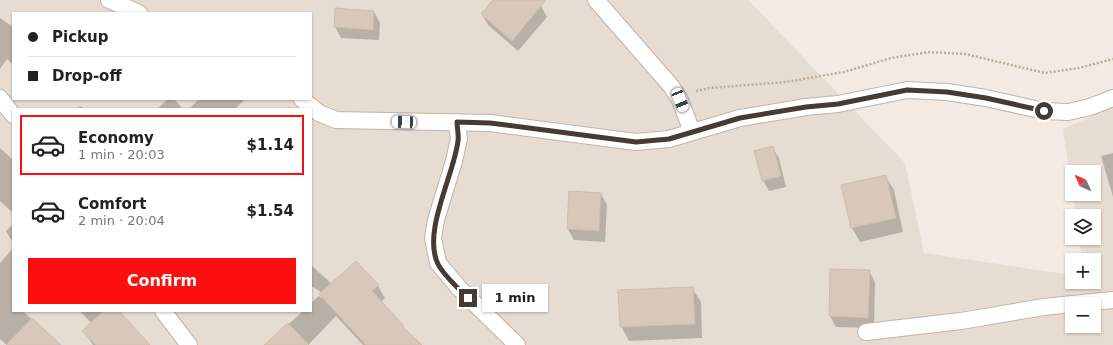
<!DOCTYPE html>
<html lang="en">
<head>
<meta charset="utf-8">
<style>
  body { margin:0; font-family:"DejaVu Sans",sans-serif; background:#f2f2f2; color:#222; height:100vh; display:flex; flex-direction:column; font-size:15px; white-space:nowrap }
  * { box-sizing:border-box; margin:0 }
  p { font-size:13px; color:#767676 }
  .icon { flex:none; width:22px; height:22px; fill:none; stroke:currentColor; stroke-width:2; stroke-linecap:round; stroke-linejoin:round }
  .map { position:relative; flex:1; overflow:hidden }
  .drawer { position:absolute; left:12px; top:108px; width:300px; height:204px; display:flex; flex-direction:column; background:#fff; border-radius:0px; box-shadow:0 1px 3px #0004 }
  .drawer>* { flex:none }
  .top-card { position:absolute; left:12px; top:12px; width:300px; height:88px; border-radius:0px; box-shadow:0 1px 3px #0004; display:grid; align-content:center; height:88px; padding:0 16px; background:#fff }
  .needle { width:26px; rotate:315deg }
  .controls { position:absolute; left:1065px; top:165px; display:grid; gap:8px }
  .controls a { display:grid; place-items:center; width:36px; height:36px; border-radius:0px; background:#fff; box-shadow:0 1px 3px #0004; font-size:20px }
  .end { position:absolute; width:18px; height:18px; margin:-9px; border:5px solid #453b33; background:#fff; box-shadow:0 0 0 2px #fff }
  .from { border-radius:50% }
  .bubble { position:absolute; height:28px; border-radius:0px; background:#fff; box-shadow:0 1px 3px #0004; font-size:13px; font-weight:700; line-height:28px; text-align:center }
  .car { position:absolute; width:12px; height:24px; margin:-12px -6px; border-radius:5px; box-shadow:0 0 3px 1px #0007; background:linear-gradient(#fff 24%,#345 0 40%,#fff 0 76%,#345 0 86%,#fff 0) }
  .top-card b { display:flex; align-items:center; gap:14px; height:38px; font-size:15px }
  .top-card b+b { border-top:1px solid #e0e0e0 }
  .top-card i { width:10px; height:10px; background:#222 }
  ul { padding:7px 0 0; list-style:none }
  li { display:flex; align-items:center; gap:12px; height:60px; margin:0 8px 6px; padding:0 8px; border:2px solid transparent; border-radius:0px }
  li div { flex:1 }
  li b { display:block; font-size:15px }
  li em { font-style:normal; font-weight:700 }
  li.on { border-color:#ff0e0f }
  li>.icon { width:36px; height:36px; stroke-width:1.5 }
  .primary-button { display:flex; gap:8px; margin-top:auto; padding:8px 16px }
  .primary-button a { flex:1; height:46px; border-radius:0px; background:#ff0e0f; color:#fff; font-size:16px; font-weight:700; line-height:46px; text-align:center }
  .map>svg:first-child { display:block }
</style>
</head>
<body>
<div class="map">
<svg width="1113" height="345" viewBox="0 0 1113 345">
  <rect width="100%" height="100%" fill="#f3ebe3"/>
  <path fill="#e7dcd1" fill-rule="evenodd" d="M 0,0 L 748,0 L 905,163 L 924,253 L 1072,275 L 1072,282 L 1094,282 L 1094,260 L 1082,260 L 1079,238 L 1094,238 L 1094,216 L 1076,216 L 1073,194 L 1094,194 L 1094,172 L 1072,172 L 1072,190 L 1063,129 L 1113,107 L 1113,345 L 0,345 ZM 13,13 L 311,13 L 311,99 L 13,99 ZM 13,109 L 311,109 L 311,311 L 13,311 ZM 1072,304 L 1094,304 L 1094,326 L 1072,326 Z"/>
  <g fill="#0003">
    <path d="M 494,0 L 533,0 L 541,6 L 547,17 L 518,51 L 488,25 L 482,14 Z"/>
    <path d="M 374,12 L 380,23 L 379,40 L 341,38 L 335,27 Z"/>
    <path d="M 0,18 L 13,27 L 13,65 L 7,59 L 0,69 Z"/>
    <path d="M 168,99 L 174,99 L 183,109 L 157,109 Z"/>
    <path d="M 199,99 L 245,99 L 235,109 L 189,109 Z"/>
    <path d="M 80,106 L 84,109 L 77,109 Z"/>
    <path d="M 772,147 L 779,158 L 786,187 L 769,191 L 763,180 Z"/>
    <path d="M 0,148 L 13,160 L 13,213 L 0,201 Z"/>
    <path d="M 1113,153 L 1113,197 L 1101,156 Z"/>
    <path d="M 885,176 L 894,190 L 903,232 L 860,242 L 852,228 Z"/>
    <path d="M 601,194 L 607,205 L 605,242 L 574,240 L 568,229 Z"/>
    <path d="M 13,224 L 13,243 L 6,231 Z"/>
    <path d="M 13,248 L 13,311 L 23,311 L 58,345 L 7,345 L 0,339 L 0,263 Z"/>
    <path d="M 311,265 L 332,284 L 378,286 L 385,298 L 381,302 L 402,325 L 405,330 L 420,345 L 363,345 L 336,316 L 308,345 L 266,345 L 303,311 L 311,311 L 311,303 L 319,296 L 323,299 L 321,294 L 323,293 L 311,286 Z"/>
    <path d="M 831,270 L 869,271 L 875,282 L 874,328 L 836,327 L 830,316 Z"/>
    <path d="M 692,288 L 701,302 L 702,338 L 629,341 L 621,326 Z"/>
    <path d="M 80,311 L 117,311 L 148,345 L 93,345 L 84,331 L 91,323 Z"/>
  </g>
  <g fill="#d8c8bb" stroke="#d0bcab">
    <path d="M 493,0 L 546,0 L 512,41 L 481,14 Z"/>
    <path d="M 335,8 L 374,11 L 373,30 L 334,27 Z"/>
    <path d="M 773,146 L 781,176 L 762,181 L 754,151 Z"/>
    <path d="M 886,175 L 896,218 L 851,228 L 841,185 Z"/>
    <path d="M 569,191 L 601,193 L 599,231 L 567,229 Z"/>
    <path d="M 356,261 L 379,285 L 372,291 L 403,325 L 402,326 L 422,345 L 366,345 L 319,294 Z"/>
    <path d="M 830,269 L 870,270 L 868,318 L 829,316 Z"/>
    <path d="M 693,287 L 695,324 L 620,327 L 618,290 Z"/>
    <path d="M 103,311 L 119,311 L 150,345 L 96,345 L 82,331 Z"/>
    <path d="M 32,318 L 61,345 L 6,345 Z"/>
    <path d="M 288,323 L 309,345 L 264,345 Z"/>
  </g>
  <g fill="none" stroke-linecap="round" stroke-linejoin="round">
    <defs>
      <g id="minor">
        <path d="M 109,0 L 139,13"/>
        <path d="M 596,0 L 671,86 L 680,100 L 692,132"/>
        <path d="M 0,98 L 13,115"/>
        <path d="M 302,99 L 319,113 L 336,120 L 490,123 L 636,142 L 669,139 L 740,118 L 806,107 L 838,104 L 907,90 L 947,92 L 986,98 L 1044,111 L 1068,112 L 1090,107 L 1113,98"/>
        <path d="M 457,122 L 459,139 L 454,161 L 436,220 L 433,238 L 438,263 L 459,288 L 517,345"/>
        <path d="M 1073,304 L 1113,300"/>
        <path d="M 163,311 L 189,345"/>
        <path d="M 866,332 L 961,321 L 1044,307 L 1072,304"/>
      </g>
    </defs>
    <use href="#minor" stroke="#c1b4a8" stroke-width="18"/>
    <path stroke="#c1ab96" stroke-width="2.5" stroke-dasharray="2 2" stroke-linecap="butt" d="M 696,91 L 710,88 L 786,82 L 844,72 L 891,58 L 929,52 L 965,54 L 1045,73 L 1079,68 L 1113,59"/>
    <use href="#minor" stroke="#fff" stroke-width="16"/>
  </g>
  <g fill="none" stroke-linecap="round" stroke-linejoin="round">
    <path stroke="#453b33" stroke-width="5" d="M 468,298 C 458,288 444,276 438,264 C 422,232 454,175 458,141 C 459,135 457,128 457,122 L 490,123 L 636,142 L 669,139 L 740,118 L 806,107 L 838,104 L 907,90 L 947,92 L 986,98 L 1044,111"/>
  </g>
</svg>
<div class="controls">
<a><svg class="needle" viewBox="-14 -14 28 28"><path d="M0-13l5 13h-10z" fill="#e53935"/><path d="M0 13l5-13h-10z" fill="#767676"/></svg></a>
<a><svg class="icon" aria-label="layers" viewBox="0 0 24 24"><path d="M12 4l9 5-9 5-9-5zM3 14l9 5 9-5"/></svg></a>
<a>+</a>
<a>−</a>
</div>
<i class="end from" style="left:1044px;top:111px"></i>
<i class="end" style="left:468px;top:298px"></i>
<div class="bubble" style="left:482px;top:284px;width:66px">1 min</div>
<i class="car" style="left:680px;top:100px;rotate:158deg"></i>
<i class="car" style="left:404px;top:122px;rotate:272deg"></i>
<div class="top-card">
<b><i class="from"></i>Pickup</b>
<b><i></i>Drop-off</b>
</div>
<section class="drawer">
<ul>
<li class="on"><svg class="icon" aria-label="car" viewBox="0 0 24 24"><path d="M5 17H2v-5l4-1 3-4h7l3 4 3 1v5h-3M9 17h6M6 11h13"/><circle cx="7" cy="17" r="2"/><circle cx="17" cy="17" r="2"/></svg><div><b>Economy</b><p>1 min · 20:03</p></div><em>$1.14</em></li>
<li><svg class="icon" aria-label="car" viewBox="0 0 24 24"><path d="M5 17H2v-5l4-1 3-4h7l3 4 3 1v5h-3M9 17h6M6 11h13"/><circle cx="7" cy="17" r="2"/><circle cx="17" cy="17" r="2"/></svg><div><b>Comfort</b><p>2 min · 20:04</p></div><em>$1.54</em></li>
</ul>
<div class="primary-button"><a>Confirm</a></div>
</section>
</div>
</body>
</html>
